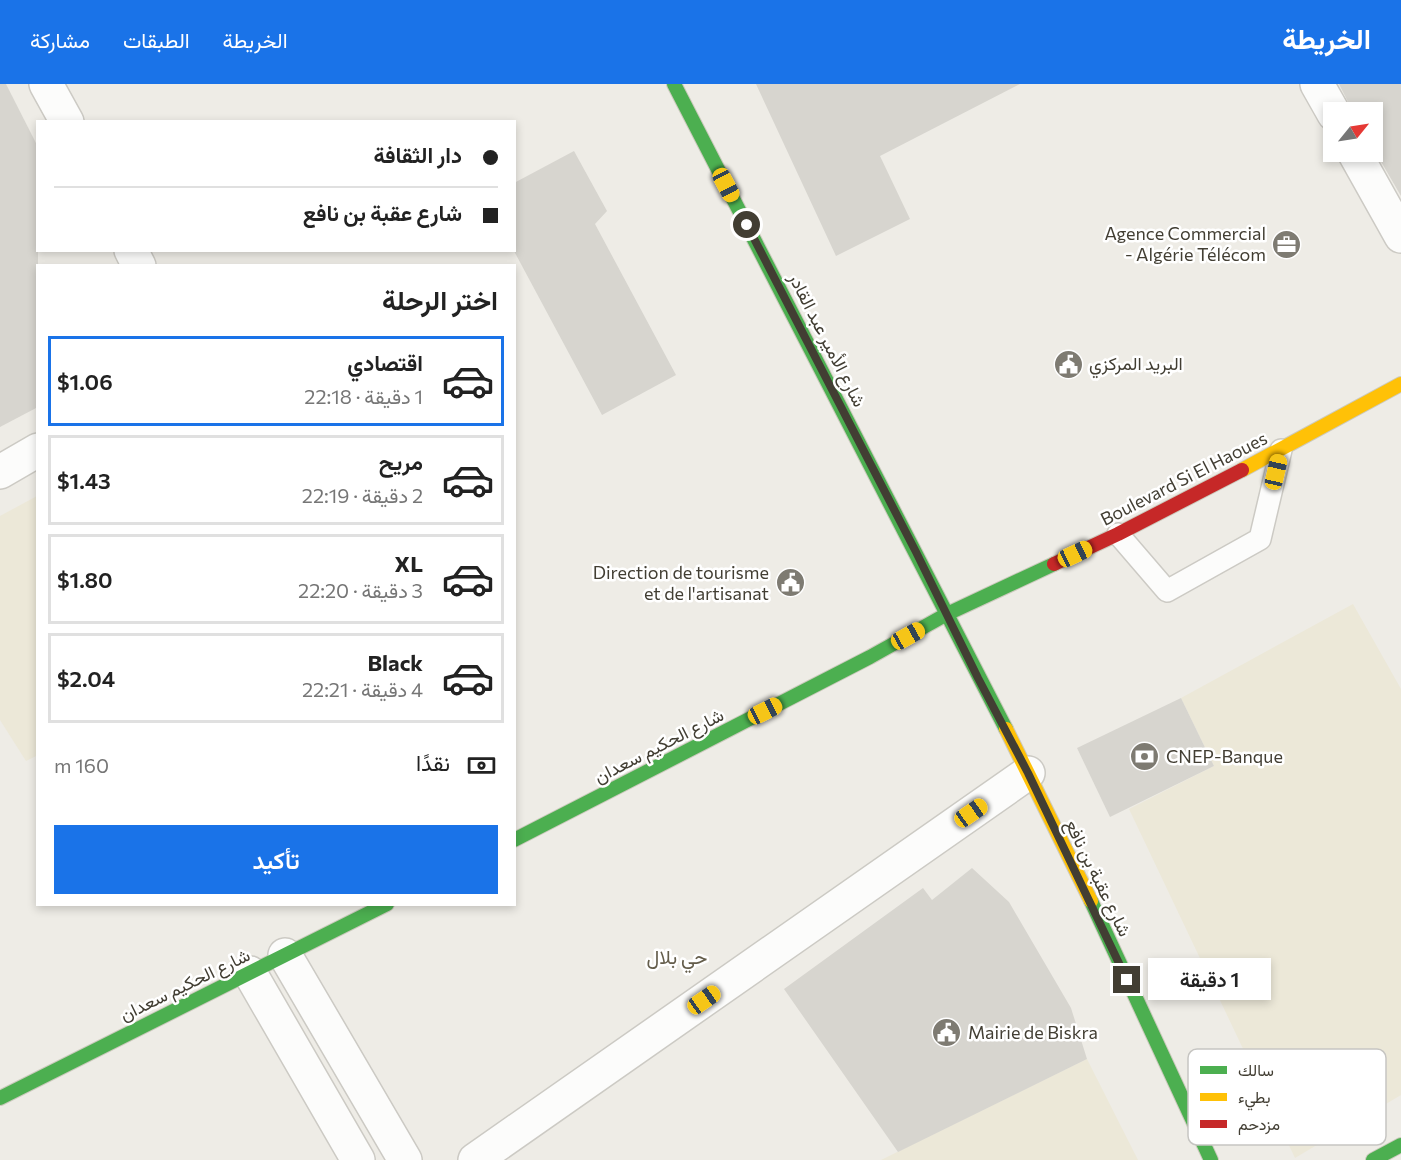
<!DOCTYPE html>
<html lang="ar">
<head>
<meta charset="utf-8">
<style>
  body { margin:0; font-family:Commissioner,Vazirmatn,sans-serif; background:#f6f6f6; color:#222; direction:rtl; height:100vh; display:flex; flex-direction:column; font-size:22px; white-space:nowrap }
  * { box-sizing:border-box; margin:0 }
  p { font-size:20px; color:#767676 }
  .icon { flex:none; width:33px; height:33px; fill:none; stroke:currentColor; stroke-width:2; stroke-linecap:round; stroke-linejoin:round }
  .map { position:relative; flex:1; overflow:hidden; direction:ltr }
  .drawer { position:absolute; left:36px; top:180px; width:480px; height:642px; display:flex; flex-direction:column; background:#fff; border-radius:0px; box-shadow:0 3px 9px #0003; direction:rtl }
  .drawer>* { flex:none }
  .banner { position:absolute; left:36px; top:36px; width:480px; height:132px; border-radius:0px; box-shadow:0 3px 9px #0003; direction:rtl; display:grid; align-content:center; height:132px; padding:0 18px; background:#fff }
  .needle { width:39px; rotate:60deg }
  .fabs { position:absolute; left:1323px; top:18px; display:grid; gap:12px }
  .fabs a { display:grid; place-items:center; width:60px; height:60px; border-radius:0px; background:#fff; box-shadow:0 3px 9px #0003; font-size:30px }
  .end { position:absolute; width:27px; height:27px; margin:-14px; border:8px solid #423e33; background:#fff; box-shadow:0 0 0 3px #fff }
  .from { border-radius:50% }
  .bubble { position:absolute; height:42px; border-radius:0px; background:#fff; box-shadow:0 3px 9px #0003; font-size:20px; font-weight:600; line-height:42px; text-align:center; direction:rtl }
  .car { position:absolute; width:18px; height:36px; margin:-18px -9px; border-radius:8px; box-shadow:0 0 4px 2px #0007; background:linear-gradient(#f5c518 24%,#345 0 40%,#f5c518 0 76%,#345 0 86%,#f5c518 0) }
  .banner b { display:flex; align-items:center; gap:21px; height:57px; font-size:22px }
  .banner b+b { border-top:2px solid #e0e0e0 }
  .banner i { width:15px; height:15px; background:#222 }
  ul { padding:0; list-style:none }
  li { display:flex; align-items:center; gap:18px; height:90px; margin:0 12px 9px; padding:0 6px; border:3px solid #e0e0e0; border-radius:0px }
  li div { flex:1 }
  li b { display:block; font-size:22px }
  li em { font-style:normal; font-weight:600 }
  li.selected { border-color:#1a73e8 }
  li>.icon { width:54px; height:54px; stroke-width:1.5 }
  h2 { padding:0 18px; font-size:27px; line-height:72px }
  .pay { display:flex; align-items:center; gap:15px; height:66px; padding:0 18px; font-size:22px }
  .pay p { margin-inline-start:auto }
  .cta { display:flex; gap:12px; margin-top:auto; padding:12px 18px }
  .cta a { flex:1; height:69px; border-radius:0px; background:#1a73e8; color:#fff; font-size:24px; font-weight:600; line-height:69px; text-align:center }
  header { display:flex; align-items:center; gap:36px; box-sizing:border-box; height:84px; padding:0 30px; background:#1a73e8; color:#fff }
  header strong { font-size:28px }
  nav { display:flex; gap:33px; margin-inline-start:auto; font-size:21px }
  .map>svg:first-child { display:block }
</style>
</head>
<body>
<header>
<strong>الخريطة</strong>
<nav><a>الخريطة</a><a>الطبقات</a><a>مشاركة</a></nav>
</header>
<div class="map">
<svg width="1401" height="1076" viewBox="0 0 1401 1076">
  <rect width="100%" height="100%" fill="#eeece6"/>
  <g fill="#ece8d8">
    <path d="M 37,412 L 38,671 L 26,677 L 0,636 L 0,432 Z"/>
    <path d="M 1353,520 L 1401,605 L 1401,1011 L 1295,1074 L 1129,725 L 1214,682 L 1181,614 Z"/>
    <path d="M 1087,975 L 1138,1076 L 881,1076 Z"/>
  </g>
  <g fill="#d7d5cf">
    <path d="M 0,0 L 6,0 L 38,63 L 38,323 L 0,343 Z"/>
    <path d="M 756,0 L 1020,0 L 880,72 L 910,135 L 836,172 Z"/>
    <path d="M 1339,0 L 1401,0 L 1401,112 L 1372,62 L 1372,28 L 1353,28 Z"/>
    <path d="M 574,67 L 607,127 L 595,140 L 676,291 L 602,331 L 514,167 L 514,99 Z"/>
    <path d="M 1181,614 L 1214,682 L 1110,733 L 1077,664 Z"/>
    <path d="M 972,784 L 1009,818 L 1071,924 L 1087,975 L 898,1068 L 784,905 L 923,804 L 932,816 Z"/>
  </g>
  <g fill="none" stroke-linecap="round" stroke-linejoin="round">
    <defs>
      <path id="lane" d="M 1118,450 L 1167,507 L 1260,455 L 1281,366"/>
      <g id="street">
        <path d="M 46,0 L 67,38"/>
        <path d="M 1317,0 L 1334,30"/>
        <path d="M 1354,68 L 1401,152"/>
        <path d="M 131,166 L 139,182"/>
        <path d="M 0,388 L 38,366"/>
        <path d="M 285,871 L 405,1076"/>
        <path d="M 250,889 L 358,1076"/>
        <path d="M 475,1076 L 1028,689"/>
      </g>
      <g id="fast">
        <path d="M 674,0 L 1006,645"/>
        <path d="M 514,756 L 870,573 L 947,530 L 1054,480"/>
        <path d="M 1091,817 L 1211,1076"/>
        <path d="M 0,1014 L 387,820"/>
        <path d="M 1373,1076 L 1401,1061"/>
      </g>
      <g id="slow">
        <path d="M 1242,386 L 1401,300"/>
        <path d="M 1006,645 L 1091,817"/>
      </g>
      <path id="jam" d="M 1054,480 L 1118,450 L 1242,386"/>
    </defs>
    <use href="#lane" stroke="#cccac4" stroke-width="24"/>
    <use href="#street" stroke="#cccac4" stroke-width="36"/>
    <use href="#fast" stroke="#cccabd" stroke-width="16"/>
    <use href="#slow" stroke="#cccabd" stroke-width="16"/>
    <use href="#jam" stroke="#cccabd" stroke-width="16"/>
    <use href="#lane" stroke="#fcfcfb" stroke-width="21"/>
    <use href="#street" stroke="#fcfcfb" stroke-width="33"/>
    <use href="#fast" stroke="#4caf50" stroke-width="14"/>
    <use href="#slow" stroke="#ffc107" stroke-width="14"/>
    <use href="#jam" stroke="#c62828" stroke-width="14"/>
  </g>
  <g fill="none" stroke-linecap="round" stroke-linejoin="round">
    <path stroke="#423e33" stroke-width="8" d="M 747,141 L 916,468 L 978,594 L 1028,689 L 1127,896"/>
  </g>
  <defs>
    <symbol id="office-disc" viewBox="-11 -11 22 22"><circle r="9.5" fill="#7e7b72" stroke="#fff"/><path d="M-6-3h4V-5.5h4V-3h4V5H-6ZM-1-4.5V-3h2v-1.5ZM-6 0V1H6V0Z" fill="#fff"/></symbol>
    <symbol id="civic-disc" viewBox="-11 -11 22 22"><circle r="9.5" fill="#7e7b72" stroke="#fff"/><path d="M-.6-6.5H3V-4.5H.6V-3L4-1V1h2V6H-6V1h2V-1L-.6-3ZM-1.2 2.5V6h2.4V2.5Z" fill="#fff"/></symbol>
    <symbol id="bank-disc" viewBox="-11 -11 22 22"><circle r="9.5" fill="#7e7b72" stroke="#fff"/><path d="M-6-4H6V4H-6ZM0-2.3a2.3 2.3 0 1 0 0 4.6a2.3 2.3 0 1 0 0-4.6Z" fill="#fff"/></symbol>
  </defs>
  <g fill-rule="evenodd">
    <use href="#office-disc" x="1270" y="144" width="33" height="33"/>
    <use href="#civic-disc" x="1052" y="264" width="33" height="33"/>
    <use href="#civic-disc" x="774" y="482" width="33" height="33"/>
    <use href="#bank-disc" x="1128" y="656" width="33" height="33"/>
    <use href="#civic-disc" x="930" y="932" width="33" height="33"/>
  </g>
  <g text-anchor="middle" stroke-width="5" stroke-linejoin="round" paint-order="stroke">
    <g font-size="18" fill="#423e33" stroke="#fff" text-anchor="start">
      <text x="1266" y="156" text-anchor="end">Agence Commercial<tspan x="1266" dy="21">- Algérie Télécom</tspan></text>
      <text x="1089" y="286">البريد المركزي</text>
      <text x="769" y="495" text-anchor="end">Direction de tourisme<tspan x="769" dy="21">et de l'artisanat</tspan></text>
      <text x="1166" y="679">CNEP-Banque</text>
      <text x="968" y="955">Mairie de Biskra</text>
    </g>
    <g font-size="18" fill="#423e33" stroke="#fff">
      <text transform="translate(827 256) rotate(63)" y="6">شارع الأمير عبد القادر</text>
      <text transform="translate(1184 395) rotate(-27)" y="6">Boulevard Si El Haoues</text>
      <text transform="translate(659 662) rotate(-27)" y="6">شارع الحكيم سعدان</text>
      <text transform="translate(1098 794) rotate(64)" y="6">شارع عقبة بن نافع</text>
      <text transform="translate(185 901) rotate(-26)" y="6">شارع الحكيم سعدان</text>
    </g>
    <g font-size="20" fill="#645d4b" stroke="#fff">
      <text x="677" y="880">حي بلال</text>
    </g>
  </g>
  <rect x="1188" y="965" width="198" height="96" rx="9" fill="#fff" stroke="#c6c5c2" stroke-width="1.5"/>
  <rect x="1200" y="982" width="27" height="8" fill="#4caf50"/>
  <rect x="1200" y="1009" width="27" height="8" fill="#ffc107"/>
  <rect x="1200" y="1036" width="27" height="8" fill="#c62828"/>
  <g font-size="16" fill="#423e33">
    <text x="1238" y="992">سالك</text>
    <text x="1238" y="1019">بطيء</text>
    <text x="1238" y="1046">مزدحم</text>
  </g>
</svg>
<div class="fabs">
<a><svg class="needle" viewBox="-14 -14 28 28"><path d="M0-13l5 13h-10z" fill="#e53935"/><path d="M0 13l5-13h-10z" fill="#767676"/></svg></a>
</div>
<i class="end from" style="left:747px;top:141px"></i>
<i class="end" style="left:1127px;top:896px"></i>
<div class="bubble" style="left:1148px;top:874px;width:123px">1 دقيقة</div>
<i class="car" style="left:726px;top:101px;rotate:152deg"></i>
<i class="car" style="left:1276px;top:388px;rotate:13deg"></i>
<i class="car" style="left:1075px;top:470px;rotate:65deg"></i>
<i class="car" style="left:908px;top:552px;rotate:61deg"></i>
<i class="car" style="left:765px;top:627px;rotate:63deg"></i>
<i class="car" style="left:971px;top:729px;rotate:55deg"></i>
<i class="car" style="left:704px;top:916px;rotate:55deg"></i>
<div class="banner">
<b><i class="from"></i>دار الثقافة</b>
<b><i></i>شارع عقبة بن نافع</b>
</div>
<section class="drawer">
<h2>اختر الرحلة</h2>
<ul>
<li class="selected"><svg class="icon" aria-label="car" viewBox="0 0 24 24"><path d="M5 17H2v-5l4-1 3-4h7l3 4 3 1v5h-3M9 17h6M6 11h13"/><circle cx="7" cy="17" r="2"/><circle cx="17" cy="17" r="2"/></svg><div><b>اقتصادي</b><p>1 دقيقة · 22:18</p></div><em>$1.06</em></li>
<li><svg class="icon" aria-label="car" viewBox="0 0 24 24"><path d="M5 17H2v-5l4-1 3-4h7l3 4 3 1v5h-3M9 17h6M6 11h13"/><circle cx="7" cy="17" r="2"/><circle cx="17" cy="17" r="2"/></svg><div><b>مريح</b><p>2 دقيقة · 22:19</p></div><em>$1.43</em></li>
<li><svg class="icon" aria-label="car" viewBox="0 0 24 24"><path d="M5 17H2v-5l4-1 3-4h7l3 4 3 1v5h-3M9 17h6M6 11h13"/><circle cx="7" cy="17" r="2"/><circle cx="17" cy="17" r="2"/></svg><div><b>XL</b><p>3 دقيقة · 22:20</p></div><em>$1.80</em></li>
<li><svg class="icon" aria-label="car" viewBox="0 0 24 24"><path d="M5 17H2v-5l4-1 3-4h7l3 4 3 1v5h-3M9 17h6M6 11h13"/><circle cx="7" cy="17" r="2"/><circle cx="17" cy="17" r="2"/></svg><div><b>Black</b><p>4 دقيقة · 22:21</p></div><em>$2.04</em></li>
</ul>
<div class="pay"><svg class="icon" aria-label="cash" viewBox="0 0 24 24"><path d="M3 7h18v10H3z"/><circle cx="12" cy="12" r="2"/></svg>نقدًا<p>160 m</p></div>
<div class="cta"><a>تأكيد</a></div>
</section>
</div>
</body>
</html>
